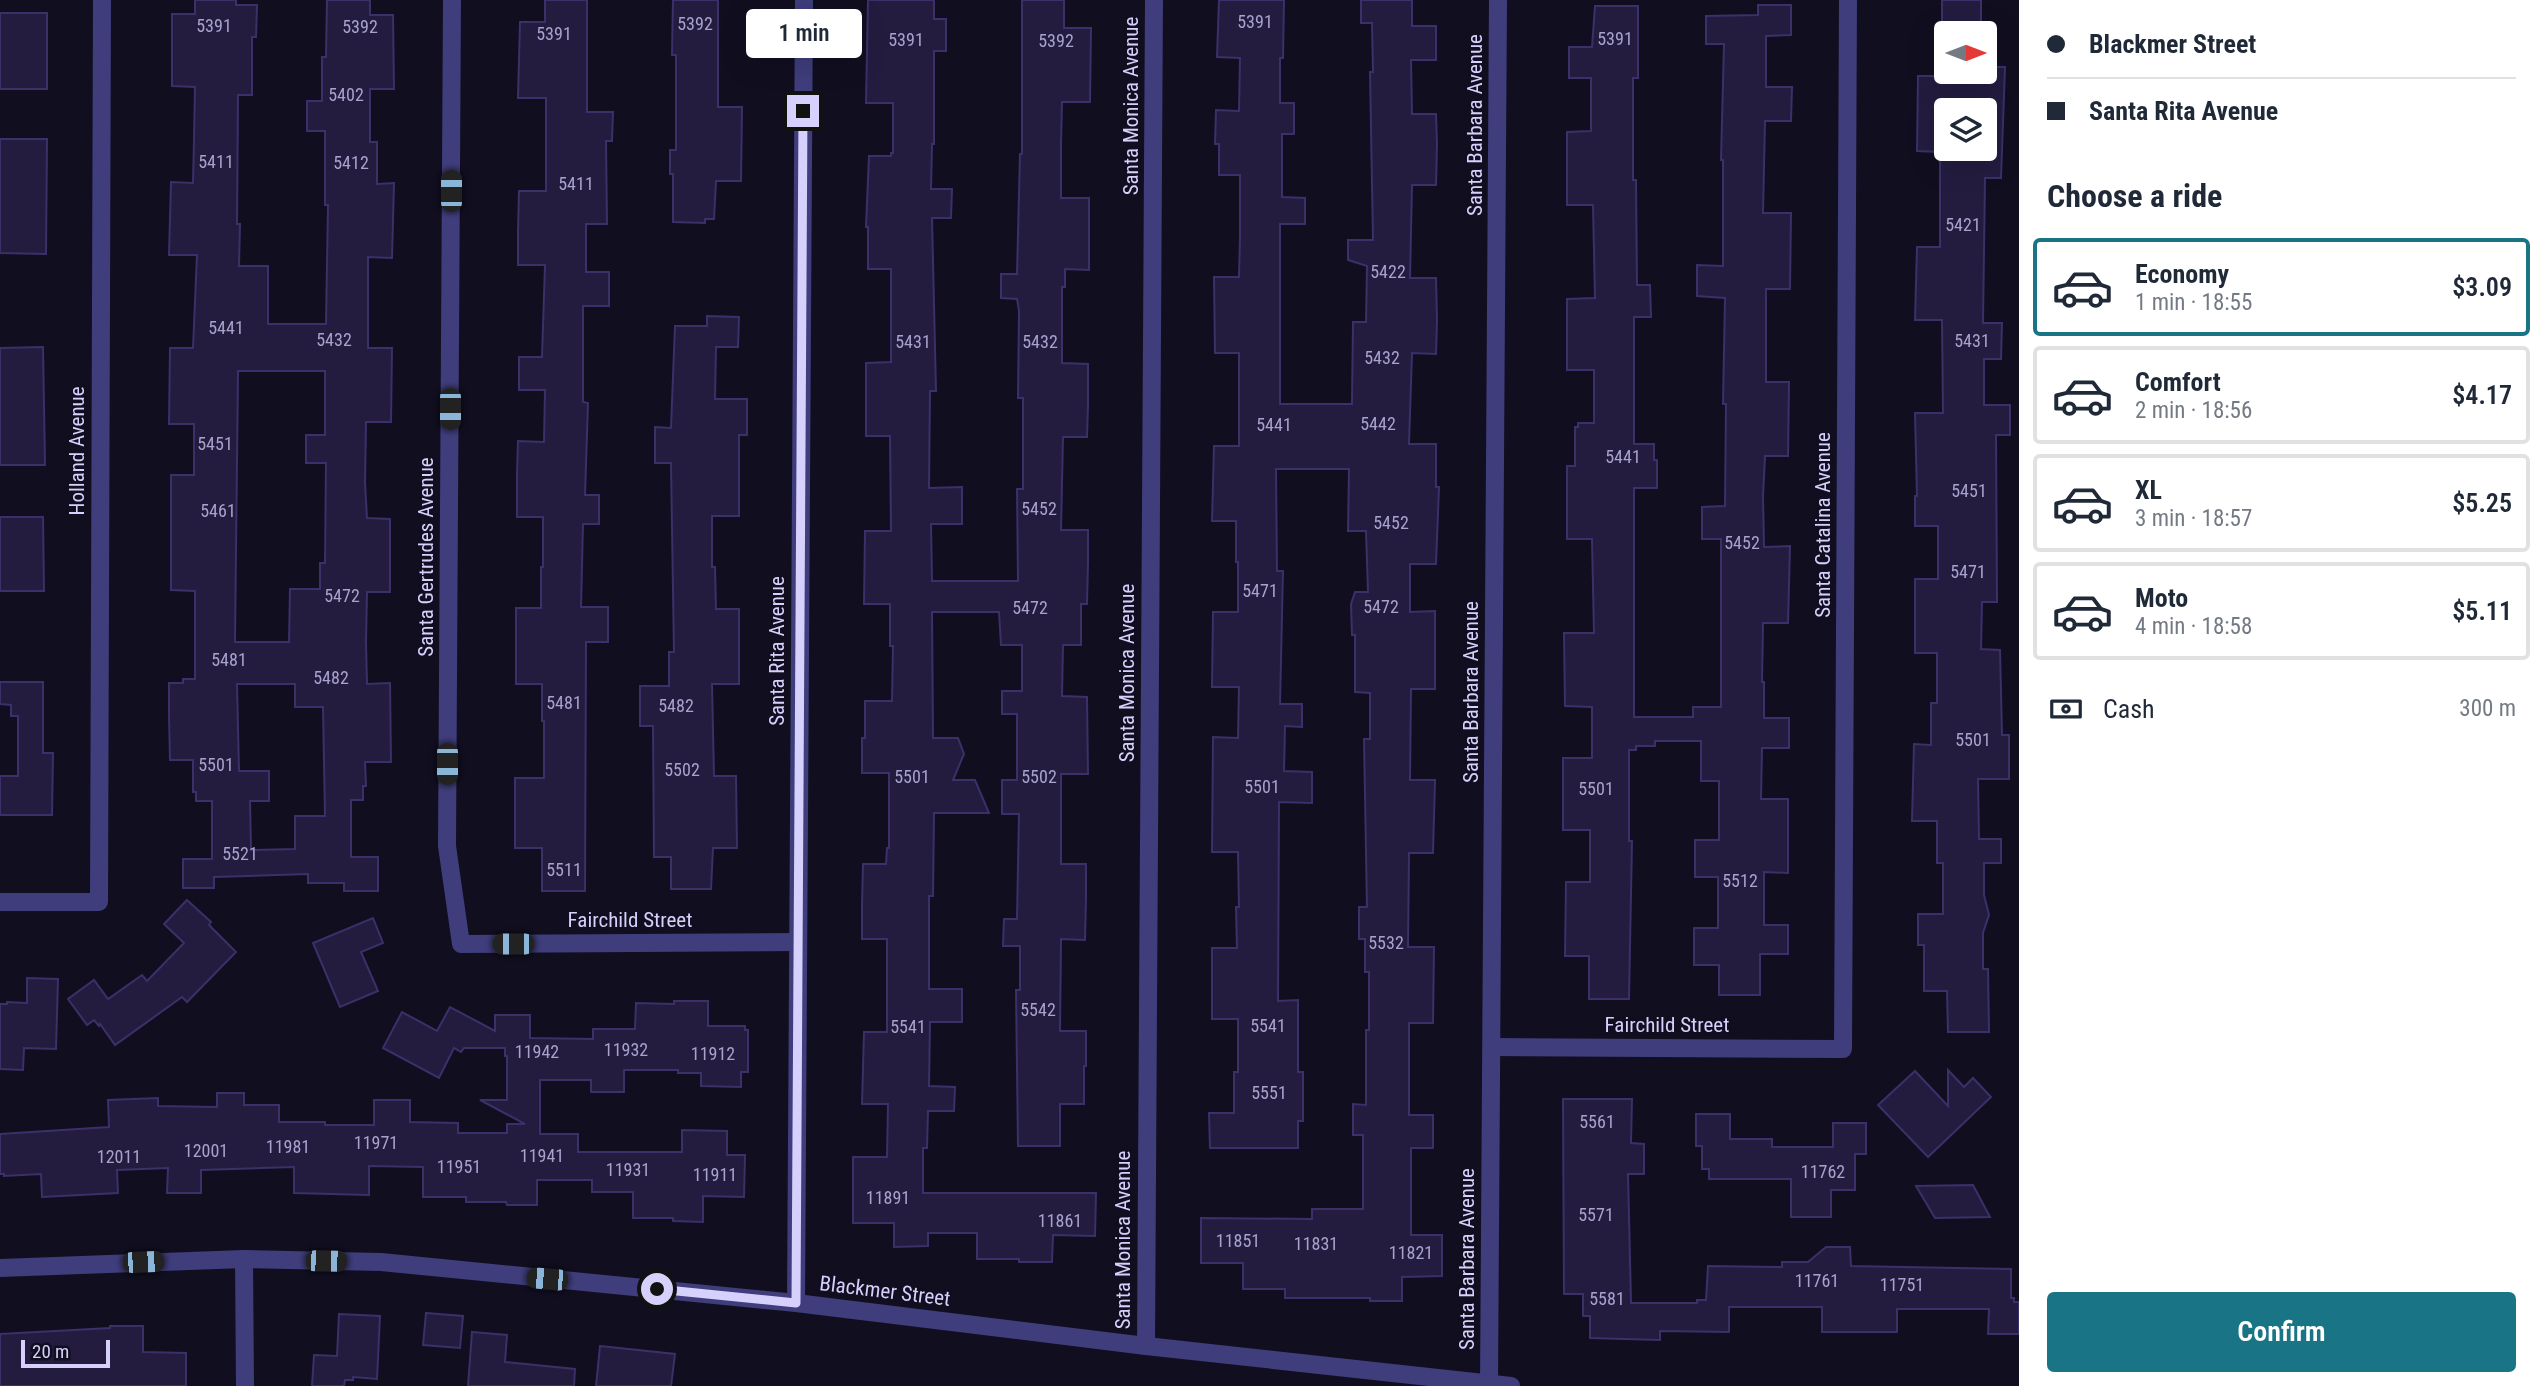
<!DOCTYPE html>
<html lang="en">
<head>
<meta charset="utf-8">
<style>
  body { margin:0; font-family:"Roboto Condensed",sans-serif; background:#f2f2f3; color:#1f2937; height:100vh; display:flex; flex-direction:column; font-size:26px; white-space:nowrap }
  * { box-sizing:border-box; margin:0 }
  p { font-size:23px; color:#747a83 }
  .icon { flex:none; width:38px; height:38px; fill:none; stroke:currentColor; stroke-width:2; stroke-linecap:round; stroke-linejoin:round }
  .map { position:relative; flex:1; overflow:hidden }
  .drawer { display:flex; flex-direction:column; background:#fff; width:525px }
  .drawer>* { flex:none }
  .guide { display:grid; align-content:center; height:154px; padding:0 28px; background:#fff }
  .needle { width:46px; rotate:90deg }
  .tools { position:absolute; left:1934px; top:21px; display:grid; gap:14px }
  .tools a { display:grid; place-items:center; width:63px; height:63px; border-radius:7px; background:#fff; box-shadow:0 7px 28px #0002; font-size:35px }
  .scale { position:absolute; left:21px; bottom:18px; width:89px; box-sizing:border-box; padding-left:7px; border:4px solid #d5d0fc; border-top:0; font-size:19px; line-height:24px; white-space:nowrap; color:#d5d0fc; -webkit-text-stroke:5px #110e20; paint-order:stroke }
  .end { position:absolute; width:32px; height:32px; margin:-16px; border:9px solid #d5d0fc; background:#111; box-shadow:0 0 0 4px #111 }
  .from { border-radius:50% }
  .bubble { position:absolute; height:49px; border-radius:7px; background:#fff; box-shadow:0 7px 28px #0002; font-size:23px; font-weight:600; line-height:49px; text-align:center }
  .car { position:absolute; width:21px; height:42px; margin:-21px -10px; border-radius:9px; box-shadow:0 0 5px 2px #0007; background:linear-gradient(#222 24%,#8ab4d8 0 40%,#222 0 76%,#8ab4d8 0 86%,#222 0) }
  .guide b { display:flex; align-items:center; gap:24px; height:66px; font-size:26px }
  .guide b+b { border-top:2px solid #e0e1e3 }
  .guide i { width:18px; height:18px; background:#1f2937 }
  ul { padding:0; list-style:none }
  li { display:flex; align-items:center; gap:21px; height:98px; margin:0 14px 10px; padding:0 14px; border:4px solid #e0e1e3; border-radius:7px }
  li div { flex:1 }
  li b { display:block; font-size:26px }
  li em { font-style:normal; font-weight:600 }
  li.on { border-color:#197586 }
  li>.icon { width:63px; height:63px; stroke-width:1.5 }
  h2 { padding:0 28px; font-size:32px; line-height:84px }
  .pay { display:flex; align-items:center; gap:18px; height:77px; padding:0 28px; font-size:26px }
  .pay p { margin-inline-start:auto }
  .cta { display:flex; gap:14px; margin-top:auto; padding:14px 28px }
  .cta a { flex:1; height:80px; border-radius:7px; background:#197586; color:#fff; font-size:28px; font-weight:600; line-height:80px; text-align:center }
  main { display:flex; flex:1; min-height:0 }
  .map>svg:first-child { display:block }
</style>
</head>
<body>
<main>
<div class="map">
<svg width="2019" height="1386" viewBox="0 0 2019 1386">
  <rect width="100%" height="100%" fill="#110e20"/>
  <g fill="#231c3f" stroke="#3b3069" stroke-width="2" fill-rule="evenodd">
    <path d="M 195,0 L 236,0 L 236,5 L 257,5 L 256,37 L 252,37 L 252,95 L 238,95 L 237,224 L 240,224 L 239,266 L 268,266 L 268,324 L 326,324 L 328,205 L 325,205 L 325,131 L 307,131 L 307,101 L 322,101 L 322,57 L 326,57 L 327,0 L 370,0 L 370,15 L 393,15 L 394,89 L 370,89 L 370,142 L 377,142 L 377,184 L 394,183 L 392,258 L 368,257 L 368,348 L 392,348 L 391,422 L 366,422 L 365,483 L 367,518 L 390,519 L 390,592 L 367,592 L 366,642 L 367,684 L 390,683 L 391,762 L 365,762 L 366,786 L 363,786 L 363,800 L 351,800 L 351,857 L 378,857 L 378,891 L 344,891 L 344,883 L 308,883 L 308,874 L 214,877 L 214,888 L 183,888 L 183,859 L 212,859 L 212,801 L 196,801 L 196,792 L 193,792 L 193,760 L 170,760 L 169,715 L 169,683 L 183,683 L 183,679 L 195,679 L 195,591 L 171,590 L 171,475 L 194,475 L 194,424 L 169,424 L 170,348 L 193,348 L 197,255 L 169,255 L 171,182 L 193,183 L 194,140 L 195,87 L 172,86 L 172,14 L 195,14 ZM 238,371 L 325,371 L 325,435 L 306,435 L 306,463 L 326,463 L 325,563 L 320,563 L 320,589 L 290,589 L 289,642 L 235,642 ZM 237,684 L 295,684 L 295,707 L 323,707 L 325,816 L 295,816 L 295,849 L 251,850 L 250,801 L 269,801 L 269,771 L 239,771 Z"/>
    <path d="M 545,0 L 587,0 L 587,112 L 613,112 L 612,141 L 606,141 L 607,224 L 586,224 L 586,272 L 609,272 L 609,306 L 583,306 L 583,402 L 588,403 L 585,495 L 599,495 L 599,524 L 583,524 L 581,607 L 608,607 L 608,642 L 586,642 L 585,891 L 542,891 L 542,848 L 515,848 L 515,778 L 544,778 L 544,721 L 542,721 L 542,684 L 516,684 L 516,608 L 541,608 L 541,567 L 543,567 L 543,517 L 517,517 L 517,474 L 518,441 L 544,442 L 545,390 L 519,390 L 519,357 L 542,357 L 545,265 L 518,265 L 518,231 L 519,191 L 546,191 L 546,98 L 518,98 L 520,22 L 545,22 Z"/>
    <path d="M 673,0 L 718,0 L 718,107 L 742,107 L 741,181 L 716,181 L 714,219 L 705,219 L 705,223 L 673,222 L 673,174 L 670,174 L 670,150 L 676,150 L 676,55 L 672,55 Z"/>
    <path d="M 868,0 L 934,0 L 934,19 L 946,19 L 946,51 L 934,51 L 934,144 L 932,144 L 931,189 L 952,189 L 951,218 L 932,218 L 936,391 L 930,391 L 929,488 L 962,487 L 962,524 L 931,524 L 932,581 L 1018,581 L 1017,489 L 1023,489 L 1023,398 L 1018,398 L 1019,311 L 1017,299 L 1001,298 L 1001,274 L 1017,274 L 1020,154 L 1022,154 L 1022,0 L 1064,0 L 1064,28 L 1091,28 L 1090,102 L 1062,102 L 1061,143 L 1061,198 L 1089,198 L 1089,270 L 1065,269 L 1065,287 L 1062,287 L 1062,363 L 1088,364 L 1088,405 L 1087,437 L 1063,437 L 1061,530 L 1088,530 L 1088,563 L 1087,604 L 1081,604 L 1081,645 L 1063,645 L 1062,696 L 1087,697 L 1088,774 L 1061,774 L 1061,864 L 1086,864 L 1086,898 L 1085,940 L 1061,939 L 1060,1031 L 1086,1031 L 1086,1066 L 1084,1066 L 1084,1104 L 1060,1104 L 1060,1146 L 1018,1146 L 1016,990 L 1020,990 L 1020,946 L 1003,946 L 1004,919 L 1017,919 L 1019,814 L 1002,814 L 1002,780 L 1017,780 L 1017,714 L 1002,714 L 1002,691 L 1022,691 L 1022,645 L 1001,645 L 999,612 L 932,612 L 933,738 L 958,738 L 964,754 L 953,780 L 975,780 L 989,813 L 934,813 L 933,896 L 929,896 L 929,989 L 962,989 L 962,1022 L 930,1022 L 929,1086 L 955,1087 L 954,1111 L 928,1111 L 927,1148 L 923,1148 L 923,1193 L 1096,1193 L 1095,1236 L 1053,1235 L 1052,1262 L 1019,1262 L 1019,1259 L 977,1259 L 977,1233 L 928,1233 L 928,1246 L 894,1247 L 894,1223 L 853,1223 L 853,1157 L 887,1157 L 888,1104 L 862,1104 L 864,1032 L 887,1032 L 887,939 L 862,939 L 862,905 L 863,864 L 886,864 L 887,848 L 889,848 L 889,773 L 862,773 L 862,738 L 865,738 L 865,701 L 892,701 L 893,646 L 890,646 L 890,604 L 864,604 L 865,531 L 891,531 L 890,436 L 866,436 L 866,363 L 891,362 L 891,269 L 868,269 L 868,227 L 866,227 L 869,156 L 891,156 L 891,153 L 893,153 L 893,103 L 866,103 Z"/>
    <path d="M 1219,0 L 1284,0 L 1283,58 L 1280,58 L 1280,103 L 1294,103 L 1294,134 L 1282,134 L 1282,197 L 1305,198 L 1305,224 L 1280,224 L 1280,404 L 1352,404 L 1353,322 L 1366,322 L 1367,266 L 1348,260 L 1348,240 L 1373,240 L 1370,72 L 1373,72 L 1372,23 L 1361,23 L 1361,0 L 1412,0 L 1412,26 L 1436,26 L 1436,60 L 1411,60 L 1412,114 L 1436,114 L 1437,144 L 1436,185 L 1412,185 L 1410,278 L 1436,278 L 1437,321 L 1436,354 L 1412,353 L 1409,444 L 1436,444 L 1436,487 L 1439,487 L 1436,564 L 1410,564 L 1410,612 L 1435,611 L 1435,689 L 1411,689 L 1410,780 L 1435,780 L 1433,853 L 1409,853 L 1408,947 L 1434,947 L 1433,1023 L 1409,1023 L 1409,1115 L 1433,1115 L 1433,1148 L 1411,1148 L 1411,1235 L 1442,1235 L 1442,1276 L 1402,1277 L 1402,1301 L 1370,1301 L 1370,1298 L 1285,1298 L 1285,1289 L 1243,1289 L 1243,1263 L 1201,1263 L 1201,1218 L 1312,1219 L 1312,1209 L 1363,1209 L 1363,1135 L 1353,1135 L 1353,1104 L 1366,1105 L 1366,1030 L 1369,1030 L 1369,972 L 1365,972 L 1365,939 L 1359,939 L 1359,907 L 1367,907 L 1364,739 L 1370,739 L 1370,693 L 1355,692 L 1355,635 L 1352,635 L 1351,604 L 1355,592 L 1368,592 L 1366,531 L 1348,531 L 1349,469 L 1276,469 L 1277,571 L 1283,571 L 1280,704 L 1302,704 L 1302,727 L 1285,726 L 1284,771 L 1312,772 L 1312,803 L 1279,802 L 1278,1001 L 1298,1000 L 1298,1072 L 1303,1072 L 1303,1121 L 1298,1121 L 1298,1148 L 1210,1148 L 1209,1113 L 1234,1113 L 1234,1072 L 1238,1072 L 1238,1019 L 1212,1019 L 1212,948 L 1237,948 L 1236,907 L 1239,907 L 1238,852 L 1212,852 L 1213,737 L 1238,738 L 1239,687 L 1212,687 L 1213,612 L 1238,612 L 1238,562 L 1236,562 L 1236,521 L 1212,521 L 1214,446 L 1239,446 L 1239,353 L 1215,353 L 1214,277 L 1239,277 L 1240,237 L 1240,175 L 1219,175 L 1219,144 L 1215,144 L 1216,110 L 1239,111 L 1240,58 L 1217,57 Z"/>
    <path d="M 1942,0 L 1981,0 L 1981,33 L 1946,33 L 1946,72 L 1984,72 L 1984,67 L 2005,67 L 2001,178 L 1985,178 L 1983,323 L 2002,323 L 2001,359 L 1984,359 L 1984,405 L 2010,405 L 2010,435 L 1996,435 L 1997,602 L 1982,602 L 1981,649 L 2000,650 L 2002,735 L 2009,735 L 2009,779 L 1978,779 L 1979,839 L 2001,839 L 2001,863 L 1984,863 L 1984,895 L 1989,915 L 1983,933 L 1983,969 L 1988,969 L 1989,1032 L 1948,1032 L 1947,991 L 1924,991 L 1924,945 L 1918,945 L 1918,914 L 1943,914 L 1943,863 L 1937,863 L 1937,821 L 1912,821 L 1914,744 L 1931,745 L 1931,703 L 1937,703 L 1937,653 L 1915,653 L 1915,579 L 1938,579 L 1938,526 L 1915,526 L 1915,496 L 1917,496 L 1915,413 L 1943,413 L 1942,320 L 1915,320 L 1917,247 L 1940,247 L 1940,152 L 1917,151 L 1918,76 L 1942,76 ZM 1946,110 L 1984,110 L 1984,149 L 1946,149 Z"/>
    <path d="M 1758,5 L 1791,5 L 1791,35 L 1766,36 L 1766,87 L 1792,87 L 1791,121 L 1765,121 L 1763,213 L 1791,213 L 1790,289 L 1766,289 L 1766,382 L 1789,382 L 1788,456 L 1765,456 L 1763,496 L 1764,547 L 1790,546 L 1788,623 L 1763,623 L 1762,682 L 1764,682 L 1764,718 L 1789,718 L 1789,748 L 1762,748 L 1761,799 L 1788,799 L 1788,873 L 1764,872 L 1764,925 L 1788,925 L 1788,954 L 1760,954 L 1760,995 L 1719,995 L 1719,965 L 1694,965 L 1694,928 L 1718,928 L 1718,877 L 1695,877 L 1695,840 L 1719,840 L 1719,781 L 1701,781 L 1701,741 L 1655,741 L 1655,746 L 1636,746 L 1636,750 L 1629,750 L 1629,841 L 1632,841 L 1629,999 L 1589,999 L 1589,956 L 1565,956 L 1566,882 L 1590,882 L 1590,830 L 1563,830 L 1563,758 L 1592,758 L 1592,707 L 1565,706 L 1564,633 L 1594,633 L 1592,539 L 1567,539 L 1567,466 L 1575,466 L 1575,427 L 1578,427 L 1578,423 L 1594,423 L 1594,370 L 1567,370 L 1567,299 L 1595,298 L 1593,205 L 1567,205 L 1567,132 L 1591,131 L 1591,78 L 1569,78 L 1569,47 L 1592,47 L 1595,6 L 1638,6 L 1638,78 L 1633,78 L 1633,180 L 1636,180 L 1637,285 L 1650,285 L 1651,317 L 1634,317 L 1634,444 L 1654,444 L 1654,460 L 1657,460 L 1657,488 L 1634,488 L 1634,717 L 1693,717 L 1693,707 L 1721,707 L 1721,539 L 1702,539 L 1702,507 L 1725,506 L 1726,404 L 1723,404 L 1725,298 L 1697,296 L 1697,265 L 1723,266 L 1723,160 L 1721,160 L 1724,44 L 1706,44 L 1706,16 L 1758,15 Z"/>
    <rect x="0" y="13" width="47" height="76"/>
    <path d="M 0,139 L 47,139 L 46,254 L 0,253 Z"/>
    <path d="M 707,316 L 739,317 L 738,347 L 716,347 L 715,399 L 747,399 L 747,435 L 739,435 L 739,516 L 712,516 L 712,567 L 715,567 L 716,609 L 739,609 L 739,684 L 712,684 L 714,776 L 736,776 L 737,848 L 713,848 L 711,889 L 671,889 L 671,857 L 654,857 L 653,726 L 640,726 L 640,686 L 669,686 L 669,652 L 674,652 L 671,463 L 655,463 L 655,427 L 671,428 L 675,326 L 707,326 Z"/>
    <path d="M 43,347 L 45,465 L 0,465 L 0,348 Z"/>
    <path d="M 0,517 L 43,517 L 44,591 L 0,591 Z"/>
    <path d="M 0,682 L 43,682 L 43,753 L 53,753 L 52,815 L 0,815 L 0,776 L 18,776 L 18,716 L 11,716 L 11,705 L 0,704 Z"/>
    <path d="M 187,900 L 211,922 L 209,925 L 236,952 L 187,1002 L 182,997 L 115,1045 L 100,1024 L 99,1026 L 94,1020 L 87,1025 L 68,999 L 94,980 L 108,999 L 142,975 L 147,981 L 184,943 L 164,924 Z"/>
    <path d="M 373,918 L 383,943 L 361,952 L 378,991 L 340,1007 L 313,943 Z"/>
    <path d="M 27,978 L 58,979 L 56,1049 L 24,1048 L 23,1070 L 0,1069 L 0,1004 L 7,1004 L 7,1002 L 27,1003 Z"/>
    <path d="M 674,1001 L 708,1001 L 708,1026 L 745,1026 L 745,1030 L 748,1030 L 748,1072 L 741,1072 L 741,1087 L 701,1086 L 701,1073 L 678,1073 L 678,1070 L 624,1070 L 624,1092 L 591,1092 L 591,1080 L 540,1080 L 540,1134 L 578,1134 L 578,1152 L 682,1152 L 682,1130 L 727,1131 L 727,1155 L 745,1155 L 744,1197 L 703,1196 L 703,1222 L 673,1221 L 673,1218 L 633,1218 L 633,1192 L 592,1192 L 592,1180 L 537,1180 L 537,1205 L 507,1205 L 506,1202 L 466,1202 L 466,1197 L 423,1197 L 423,1167 L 369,1166 L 369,1195 L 294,1193 L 294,1167 L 201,1170 L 201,1193 L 167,1193 L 168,1168 L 117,1170 L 118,1193 L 42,1197 L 41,1174 L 4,1176 L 4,1174 L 0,1174 L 0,1134 L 109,1127 L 108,1100 L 158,1098 L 158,1106 L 217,1107 L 217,1093 L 244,1093 L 244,1105 L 279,1105 L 279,1122 L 325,1122 L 325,1125 L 374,1125 L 374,1100 L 410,1100 L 410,1122 L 458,1123 L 458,1133 L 507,1133 L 507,1124 L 525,1124 L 480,1100 L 507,1100 L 507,1056 L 505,1056 L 505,1048 L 464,1048 L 461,1052 L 454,1048 L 439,1078 L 383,1048 L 402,1012 L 437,1031 L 450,1007 L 495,1031 L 495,1015 L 530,1015 L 530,1038 L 593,1039 L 593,1029 L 635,1029 L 636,1003 L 674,1004 Z"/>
    <path d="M 1948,1070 L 1964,1087 L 1973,1078 L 1991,1097 L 1928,1157 L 1878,1105 L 1915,1071 L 1948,1106 Z"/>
    <path d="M 1563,1099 L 1632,1099 L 1631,1143 L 1644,1144 L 1644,1174 L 1628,1174 L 1631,1303 L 1697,1303 L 1697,1300 L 1706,1300 L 1708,1266 L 1782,1267 L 1782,1262 L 1808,1262 L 1826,1247 L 1850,1247 L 1851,1266 L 2011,1269 L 2011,1298 L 2014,1298 L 2014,1302 L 2019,1302 L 2019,1334 L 1988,1334 L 1989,1309 L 1897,1309 L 1897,1332 L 1822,1332 L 1822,1307 L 1729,1307 L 1729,1332 L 1660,1331 L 1660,1340 L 1590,1338 L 1590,1316 L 1583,1316 L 1583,1294 L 1564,1294 Z"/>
    <path d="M 1696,1114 L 1730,1114 L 1730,1139 L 1772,1139 L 1772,1147 L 1833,1147 L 1833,1123 L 1866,1123 L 1866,1154 L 1855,1154 L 1855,1190 L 1831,1190 L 1831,1217 L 1791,1217 L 1791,1179 L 1709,1179 L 1709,1169 L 1702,1169 L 1702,1146 L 1696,1146 Z"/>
    <path d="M 1973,1185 L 1990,1217 L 1935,1218 L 1916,1186 Z"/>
    <path d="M 426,1313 L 463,1316 L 460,1348 L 423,1345 Z"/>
    <path d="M 339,1314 L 380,1316 L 377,1379 L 353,1377 L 353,1380 L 345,1380 L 344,1386 L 312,1386 L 314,1355 L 337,1356 Z"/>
    <path d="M 110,1326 L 143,1326 L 143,1352 L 186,1353 L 186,1386 L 0,1386 L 0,1334 L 110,1328 Z"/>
    <path d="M 472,1332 L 507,1335 L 505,1362 L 575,1369 L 574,1386 L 468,1386 Z"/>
    <path d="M 600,1346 L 675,1354 L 671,1386 L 596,1386 Z"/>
  </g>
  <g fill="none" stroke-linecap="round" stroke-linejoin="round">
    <g stroke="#3f3d7b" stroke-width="18">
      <path d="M 452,0 L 447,846 L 461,944 L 798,942"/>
      <path d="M 0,902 L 99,902 L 102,0"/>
      <path d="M 1492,1047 L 1843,1049 L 1848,0"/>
      <path d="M 244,1259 L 245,1386"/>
      <path d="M 796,1303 L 804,0"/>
      <path d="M 1146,1346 L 1154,0"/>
      <path d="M 1489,1385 L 1498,0"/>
    </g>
    <path stroke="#3f3d7b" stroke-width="18" d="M 0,1268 L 244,1259 L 381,1262 L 796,1303 L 1146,1346 L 1511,1386"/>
  </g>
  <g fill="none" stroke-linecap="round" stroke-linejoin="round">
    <path stroke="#d5d0fc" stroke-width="9" d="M 657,1289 L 796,1303 L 803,111"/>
  </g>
  <g text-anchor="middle" stroke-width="5" stroke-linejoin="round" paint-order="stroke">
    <g font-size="18" fill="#a8a3cd">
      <text x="1255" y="28">5391</text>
      <text x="695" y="30">5392</text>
      <text x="214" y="32">5391</text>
      <text x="360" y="33">5392</text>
      <text x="554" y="40">5391</text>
      <text x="1615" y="45">5391</text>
      <text x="906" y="46">5391</text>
      <text x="1056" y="47">5392</text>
      <text x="346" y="101">5402</text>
      <text x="216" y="168">5411</text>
      <text x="351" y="169">5412</text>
      <text x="576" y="190">5411</text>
      <text x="1963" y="231">5421</text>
      <text x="1388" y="278">5422</text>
      <text x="226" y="334">5441</text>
      <text x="334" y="346">5432</text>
      <text x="1972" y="347">5431</text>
      <text x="913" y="348">5431</text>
      <text x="1040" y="348">5432</text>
      <text x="1382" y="364">5432</text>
      <text x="1378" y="430">5442</text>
      <text x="1274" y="431">5441</text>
      <text x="215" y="450">5451</text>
      <text x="1623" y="463">5441</text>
      <text x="1969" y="497">5451</text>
      <text x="1039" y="515">5452</text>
      <text x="218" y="517">5461</text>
      <text x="1391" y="529">5452</text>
      <text x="1742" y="549">5452</text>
      <text x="1968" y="578">5471</text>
      <text x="1260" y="597">5471</text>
      <text x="342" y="602">5472</text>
      <text x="1381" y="613">5472</text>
      <text x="1030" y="614">5472</text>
      <text x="229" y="666">5481</text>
      <text x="331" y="684">5482</text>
      <text x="564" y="709">5481</text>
      <text x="676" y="712">5482</text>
      <text x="1973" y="746">5501</text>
      <text x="216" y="771">5501</text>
      <text x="682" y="776">5502</text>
      <text x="912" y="783">5501</text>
      <text x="1039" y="783">5502</text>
      <text x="1262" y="793">5501</text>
      <text x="1596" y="795">5501</text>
      <text x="240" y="860">5521</text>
      <text x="564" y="876">5511</text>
      <text x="1740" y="887">5512</text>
      <text x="1386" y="949">5532</text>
      <text x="1038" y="1016">5542</text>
      <text x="1268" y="1032">5541</text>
      <text x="908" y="1033">5541</text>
      <text x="626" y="1056">11932</text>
      <text x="537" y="1058">11942</text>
      <text x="713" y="1060">11912</text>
      <text x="1269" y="1099">5551</text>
      <text x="1597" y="1128">5561</text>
      <text x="376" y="1149">11971</text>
      <text x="288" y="1153">11981</text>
      <text x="206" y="1157">12001</text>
      <text x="542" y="1162">11941</text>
      <text x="119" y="1163">12011</text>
      <text x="459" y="1173">11951</text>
      <text x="628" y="1176">11931</text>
      <text x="1823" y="1178">11762</text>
      <text x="715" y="1181">11911</text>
      <text x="888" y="1204">11891</text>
      <text x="1596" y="1221">5571</text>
      <text x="1060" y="1227">11861</text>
      <text x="1238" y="1247">11851</text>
      <text x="1316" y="1250">11831</text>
      <text x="1411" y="1259">11821</text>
      <text x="1817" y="1287">11761</text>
      <text x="1902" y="1291">11751</text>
      <text x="1607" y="1305">5581</text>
    </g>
    <g font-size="21" fill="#d5d0fc" stroke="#110e20">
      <text transform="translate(1131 106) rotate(-90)" y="7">Santa Monica Avenue</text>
      <text transform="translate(1475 125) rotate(-90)" y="7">Santa Barbara Avenue</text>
      <text transform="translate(77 451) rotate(-90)" y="7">Holland Avenue</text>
      <text transform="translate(1823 525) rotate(-90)" y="7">Santa Catalina Avenue</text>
      <text transform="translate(426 557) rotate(-90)" y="7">Santa Gertrudes Avenue</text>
      <text transform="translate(777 651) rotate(-90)" y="7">Santa Rita Avenue</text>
      <text transform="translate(1127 673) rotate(-90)" y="7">Santa Monica Avenue</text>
      <text transform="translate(1471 692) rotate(-90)" y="7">Santa Barbara Avenue</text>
      <text x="630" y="927">Fairchild Street</text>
      <text x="1667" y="1032">Fairchild Street</text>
      <text transform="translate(1123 1240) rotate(-90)" y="7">Santa Monica Avenue</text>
      <text transform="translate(1467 1259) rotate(-90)" y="7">Santa Barbara Avenue</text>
      <text transform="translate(885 1291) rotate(7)" y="7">Blackmer Street</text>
    </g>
  </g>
</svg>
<div class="tools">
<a><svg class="needle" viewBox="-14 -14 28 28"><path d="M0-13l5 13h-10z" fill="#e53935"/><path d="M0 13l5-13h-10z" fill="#747a83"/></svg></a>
<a><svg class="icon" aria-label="layers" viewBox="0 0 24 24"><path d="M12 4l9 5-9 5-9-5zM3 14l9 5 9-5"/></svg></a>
</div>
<div class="scale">20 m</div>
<i class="end from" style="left:657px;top:1289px"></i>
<i class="end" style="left:803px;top:111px"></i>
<div class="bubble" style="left:746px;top:9px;width:116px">1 min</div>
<i class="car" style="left:451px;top:191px;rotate:0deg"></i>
<i class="car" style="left:450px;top:409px;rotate:180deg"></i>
<i class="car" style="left:447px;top:764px;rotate:180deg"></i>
<i class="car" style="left:513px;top:944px;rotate:270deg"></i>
<i class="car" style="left:326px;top:1261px;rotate:91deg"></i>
<i class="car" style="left:143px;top:1262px;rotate:88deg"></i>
<i class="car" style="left:547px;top:1279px;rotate:275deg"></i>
</div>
<section class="drawer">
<div class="guide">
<b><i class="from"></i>Blackmer Street</b>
<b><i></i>Santa Rita Avenue</b>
</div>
<h2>Choose a ride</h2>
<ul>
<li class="on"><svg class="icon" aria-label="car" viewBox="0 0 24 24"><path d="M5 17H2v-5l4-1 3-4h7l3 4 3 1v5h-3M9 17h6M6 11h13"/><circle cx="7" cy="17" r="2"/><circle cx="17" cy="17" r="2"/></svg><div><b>Economy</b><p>1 min · 18:55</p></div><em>$3.09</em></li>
<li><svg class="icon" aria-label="car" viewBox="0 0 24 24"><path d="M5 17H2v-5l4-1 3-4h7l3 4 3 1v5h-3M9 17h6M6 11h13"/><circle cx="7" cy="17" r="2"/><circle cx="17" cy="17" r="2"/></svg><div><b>Comfort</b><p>2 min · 18:56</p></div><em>$4.17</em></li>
<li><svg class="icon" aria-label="car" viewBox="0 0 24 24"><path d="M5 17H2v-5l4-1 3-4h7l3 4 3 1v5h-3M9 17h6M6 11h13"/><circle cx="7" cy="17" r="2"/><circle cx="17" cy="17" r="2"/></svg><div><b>XL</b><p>3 min · 18:57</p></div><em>$5.25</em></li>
<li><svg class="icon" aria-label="car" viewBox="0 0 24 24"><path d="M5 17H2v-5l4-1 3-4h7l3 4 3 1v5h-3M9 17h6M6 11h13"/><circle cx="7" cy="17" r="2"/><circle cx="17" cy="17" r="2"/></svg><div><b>Moto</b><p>4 min · 18:58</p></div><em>$5.11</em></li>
</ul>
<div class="pay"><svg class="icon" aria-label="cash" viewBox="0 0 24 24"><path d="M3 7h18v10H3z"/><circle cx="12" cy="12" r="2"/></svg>Cash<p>300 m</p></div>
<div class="cta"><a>Confirm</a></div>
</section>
</main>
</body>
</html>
